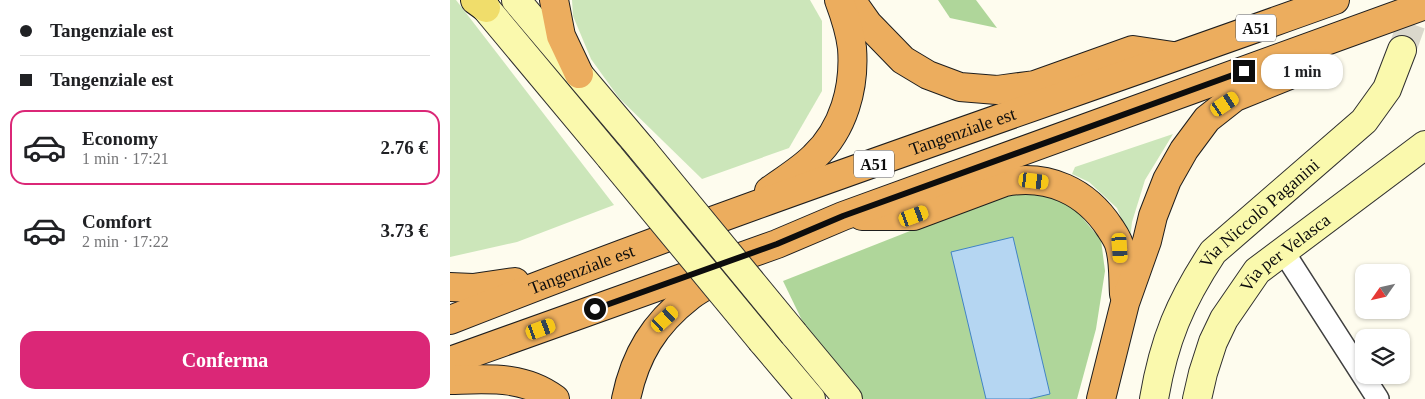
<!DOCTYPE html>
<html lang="it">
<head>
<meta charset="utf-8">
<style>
  body { margin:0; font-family:Georgia,serif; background:#f2f2f2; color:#202124; height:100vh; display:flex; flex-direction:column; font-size:19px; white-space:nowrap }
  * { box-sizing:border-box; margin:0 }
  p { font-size:16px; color:#757577 }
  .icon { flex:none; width:28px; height:28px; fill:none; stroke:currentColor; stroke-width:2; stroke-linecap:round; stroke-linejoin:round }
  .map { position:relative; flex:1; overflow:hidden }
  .sheet { display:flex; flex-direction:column; background:#fff; width:450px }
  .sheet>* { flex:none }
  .hud { display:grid; align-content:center; height:110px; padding:0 20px; background:#fff }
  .needle { width:32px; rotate:236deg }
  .tools { position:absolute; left:905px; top:264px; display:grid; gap:10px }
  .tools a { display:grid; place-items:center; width:55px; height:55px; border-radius:10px; background:#fff; box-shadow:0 1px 4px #0004; font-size:25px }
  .end { position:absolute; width:22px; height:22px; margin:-11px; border:6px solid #0d0d0d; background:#fff; box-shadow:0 0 0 2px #fff }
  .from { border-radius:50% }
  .bubble { position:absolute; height:35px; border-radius:15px; background:#fff; box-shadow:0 1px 4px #0004; font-size:16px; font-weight:800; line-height:35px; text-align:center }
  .car { position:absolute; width:15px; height:30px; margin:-15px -8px; border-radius:6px; box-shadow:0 0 4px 1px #0007; background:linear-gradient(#f5c518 24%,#345 0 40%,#f5c518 0 76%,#345 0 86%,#f5c518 0) }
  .hud b { display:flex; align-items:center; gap:18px; height:48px; font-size:19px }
  .hud b+b { border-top:1px solid #e0e0e0 }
  .hud i { width:12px; height:12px; background:#202124 }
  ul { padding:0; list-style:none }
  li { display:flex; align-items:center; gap:15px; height:75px; margin:0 10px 8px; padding:0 10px; border:2px solid transparent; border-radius:15px }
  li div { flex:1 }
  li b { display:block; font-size:19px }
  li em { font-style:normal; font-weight:800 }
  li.selected { border-color:#db2777 }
  li>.icon { width:45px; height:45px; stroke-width:1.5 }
  .action { display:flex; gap:10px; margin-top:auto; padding:10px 20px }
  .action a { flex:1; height:58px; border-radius:15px; background:#db2777; color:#fff; font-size:20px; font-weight:800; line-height:58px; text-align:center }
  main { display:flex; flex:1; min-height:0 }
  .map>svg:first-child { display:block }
</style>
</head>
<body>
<main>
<section class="sheet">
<div class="hud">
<b><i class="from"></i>Tangenziale est</b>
<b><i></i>Tangenziale est</b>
</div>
<ul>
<li class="selected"><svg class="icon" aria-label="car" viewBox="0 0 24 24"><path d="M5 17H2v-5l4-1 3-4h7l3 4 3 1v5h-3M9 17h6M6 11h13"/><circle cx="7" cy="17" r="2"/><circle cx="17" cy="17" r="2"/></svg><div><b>Economy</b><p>1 min · 17:21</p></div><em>2.76 €</em></li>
<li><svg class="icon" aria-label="car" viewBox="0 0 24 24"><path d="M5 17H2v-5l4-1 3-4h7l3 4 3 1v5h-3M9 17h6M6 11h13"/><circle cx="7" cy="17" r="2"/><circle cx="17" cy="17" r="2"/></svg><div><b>Comfort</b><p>2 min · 17:22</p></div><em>3.73 €</em></li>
</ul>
<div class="action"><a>Conferma</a></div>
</section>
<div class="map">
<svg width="975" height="399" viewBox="0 0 975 399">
  <rect width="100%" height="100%" fill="#fefcee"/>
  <g fill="#cce6ba">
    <path d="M 0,0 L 6,0 L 164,205 L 67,242 L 0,257 Z"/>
    <path d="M 122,0 L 360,0 L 372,21 L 372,91 L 339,148 L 252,179 L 169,98 L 141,59 L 123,16 Z"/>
    <path d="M 723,134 L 695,180 L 682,222 L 680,240 L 667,208 L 639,182 L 622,174 L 625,167 Z"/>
  </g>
  <g fill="#afd69a">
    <path d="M 488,0 L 526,0 L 547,28 L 500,18 Z"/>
    <path d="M 594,193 L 620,203 L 651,240 L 655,271 L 646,329 L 627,399 L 413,399 L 360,337 L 333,281 L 554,194 Z"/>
  </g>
  <path fill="#b5d6f2" stroke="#4183c5" d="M 563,237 L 600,394 L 579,399 L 536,399 L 501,252 Z"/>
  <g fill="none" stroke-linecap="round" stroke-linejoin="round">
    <path stroke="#dad8cc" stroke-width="28" stroke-dasharray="28 14" stroke-linecap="butt" d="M 952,50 L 970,0"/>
    <defs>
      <path id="street" d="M 833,251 L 928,399"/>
      <g id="secondary">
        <path d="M 29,0 L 160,157"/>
        <path d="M 66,0 L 192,149"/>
        <path d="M 344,334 L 398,399"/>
        <path d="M 312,341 L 361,399"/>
        <path id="s1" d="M 704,399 C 714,340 730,302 763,252 L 914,121 L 937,89 L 952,50"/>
        <path id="s2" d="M 747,399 L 753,373 L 763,342 L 774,319 L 807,271 L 975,145"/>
      </g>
      <path id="primary" d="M 25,0 L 36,8"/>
      <g id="highway">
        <path d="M 104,0 L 111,36 L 129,74"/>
        <path d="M 401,0 L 418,24 L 453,60 L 478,75 L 510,87 L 547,90 L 585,85 L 683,50 L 723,56"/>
        <path d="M 319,191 C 334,180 351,170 364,157 C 394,129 405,87 402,48 C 400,31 395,16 389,0"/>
        <path d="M 412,216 L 464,216 L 555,182 C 598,174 636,191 660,228 C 664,234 669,241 670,248 C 674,262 673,280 674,294"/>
        <path d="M 0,287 L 23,288 L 65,282"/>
        <path id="s3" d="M 0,320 C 292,205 590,106 885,0"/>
        <path d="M 0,361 L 327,244 L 393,216 L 975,5"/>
        <path d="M 0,380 C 37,379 73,375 105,399"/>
        <path d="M 176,399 C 185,355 204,324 240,296 C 250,288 262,283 273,276"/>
        <path d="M 651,399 L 675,303 L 697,241 L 703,216 L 717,180 L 734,150 L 757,119 L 785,97 L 869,63"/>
      </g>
    </defs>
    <use href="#street" stroke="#404040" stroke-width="24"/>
    <use href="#secondary" stroke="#2f2f2f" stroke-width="30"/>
    <use href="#primary" stroke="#1e1e1e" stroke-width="30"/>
    <use href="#highway" stroke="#1e1e1e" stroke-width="30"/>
    <use href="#street" stroke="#fff" stroke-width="21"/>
    <use href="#secondary" stroke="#faf9ad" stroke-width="28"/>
    <use href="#primary" stroke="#f0dd6b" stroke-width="28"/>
    <use href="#highway" stroke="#ecad5e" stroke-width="28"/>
    <defs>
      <g id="secondary-bridge">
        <path d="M 192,149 L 344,334"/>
        <path d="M 160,157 L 312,341"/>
      </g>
    </defs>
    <use href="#secondary-bridge" stroke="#2f2f2f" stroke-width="30" stroke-linecap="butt"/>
    <use href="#secondary-bridge" stroke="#faf9ad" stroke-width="28"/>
  </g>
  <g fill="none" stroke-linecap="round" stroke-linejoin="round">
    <path stroke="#0d0d0d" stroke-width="6" d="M 145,309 L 327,244 L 393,216 L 794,71"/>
  </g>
  <g text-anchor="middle" stroke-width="5" stroke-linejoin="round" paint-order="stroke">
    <g fill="#fff" stroke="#565656" stroke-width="1">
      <rect x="786" y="14.5" width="40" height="27" rx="4"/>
      <rect x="404" y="150.5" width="40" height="27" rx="4"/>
    </g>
    <g font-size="16" font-weight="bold" fill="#0d0d0d">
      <text x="806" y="34">A51</text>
      <text x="424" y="170">A51</text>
    </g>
    <g font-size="18" fill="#0d0d0d" stroke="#fff">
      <text dy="6" stroke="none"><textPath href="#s3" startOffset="546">Tangenziale est</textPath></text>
      <text dy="6" stroke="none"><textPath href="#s1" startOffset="220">Via Niccolò Paganini</textPath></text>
      <text dy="6" stroke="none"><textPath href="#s2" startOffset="176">Via per Velasca</textPath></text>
      <text dy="6" stroke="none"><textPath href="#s3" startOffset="141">Tangenziale est</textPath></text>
    </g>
  </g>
</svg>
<div class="tools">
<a><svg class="needle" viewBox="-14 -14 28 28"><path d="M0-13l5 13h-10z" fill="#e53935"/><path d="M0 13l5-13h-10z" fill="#757577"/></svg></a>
<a><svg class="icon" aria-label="layers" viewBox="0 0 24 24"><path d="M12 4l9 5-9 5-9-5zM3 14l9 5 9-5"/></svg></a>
</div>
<i class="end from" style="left:145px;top:309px"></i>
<i class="end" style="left:794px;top:71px"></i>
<div class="bubble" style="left:811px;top:54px;width:82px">1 min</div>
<i class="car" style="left:775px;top:104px;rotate:56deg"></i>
<i class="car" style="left:584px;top:181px;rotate:97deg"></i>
<i class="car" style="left:464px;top:216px;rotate:70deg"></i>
<i class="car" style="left:670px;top:248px;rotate:176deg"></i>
<i class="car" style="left:215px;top:319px;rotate:48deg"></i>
<i class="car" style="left:91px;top:329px;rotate:70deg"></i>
</div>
</main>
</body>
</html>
